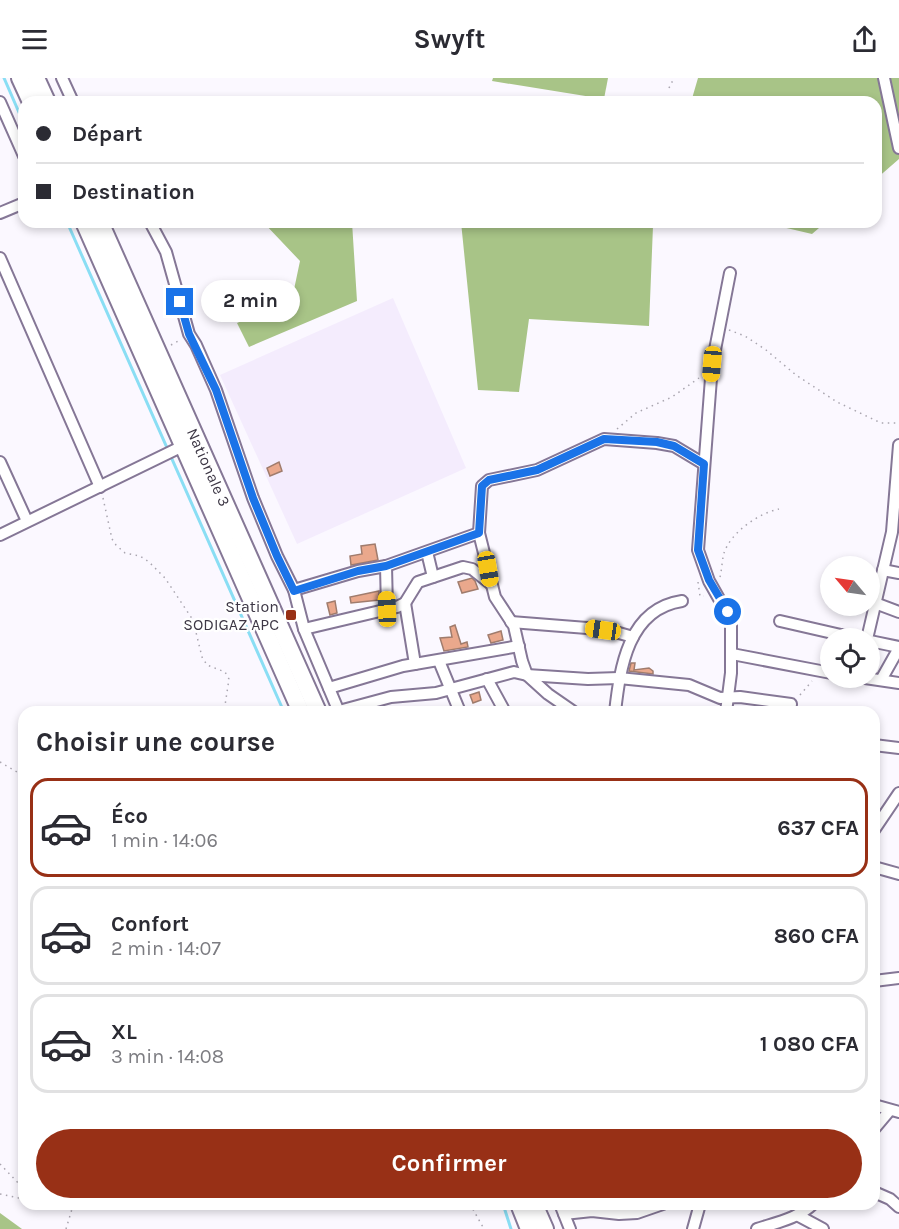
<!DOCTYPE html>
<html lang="fr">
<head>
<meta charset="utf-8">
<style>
  body { margin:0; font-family:Karla,sans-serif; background:#f7f7f7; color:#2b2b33; height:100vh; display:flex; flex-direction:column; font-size:22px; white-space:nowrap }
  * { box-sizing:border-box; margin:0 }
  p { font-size:20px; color:#7c7c81 }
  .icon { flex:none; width:33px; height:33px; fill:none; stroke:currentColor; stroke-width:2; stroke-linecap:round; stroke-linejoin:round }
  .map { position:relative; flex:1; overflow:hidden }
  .panel { position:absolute; left:18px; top:628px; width:862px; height:504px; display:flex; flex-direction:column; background:#fff; border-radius:18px; box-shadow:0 3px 9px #0003 }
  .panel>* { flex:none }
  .top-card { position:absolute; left:18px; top:18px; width:864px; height:132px; border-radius:18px; box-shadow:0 3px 9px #0003; display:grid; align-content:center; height:132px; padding:0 18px; background:#fff }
  .needle { width:39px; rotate:299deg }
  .fabs { position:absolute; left:820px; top:478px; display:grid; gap:12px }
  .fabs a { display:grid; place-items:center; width:60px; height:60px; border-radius:50%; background:#fff; box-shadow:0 3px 9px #0003; font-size:30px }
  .end { position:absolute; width:27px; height:27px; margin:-14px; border:8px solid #1a73e8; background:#fff; box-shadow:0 0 0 3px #fff }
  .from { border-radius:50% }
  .bubble { position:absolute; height:42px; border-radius:21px; background:#fff; box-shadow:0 3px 9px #0003; font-size:20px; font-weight:700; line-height:42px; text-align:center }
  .car { position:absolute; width:18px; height:36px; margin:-18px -9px; border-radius:8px; box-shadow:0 0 4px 2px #0007; background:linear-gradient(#f5c518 24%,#345 0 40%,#f5c518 0 76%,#345 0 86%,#f5c518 0) }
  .top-card b { display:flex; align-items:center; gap:21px; height:57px; font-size:22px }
  .top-card b+b { border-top:2px solid #e1e1e2 }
  .top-card i { width:15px; height:15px; background:#2b2b33 }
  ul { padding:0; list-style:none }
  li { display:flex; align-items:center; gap:18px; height:99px; margin:0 12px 9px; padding:0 6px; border:3px solid #e1e1e2; border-radius:18px }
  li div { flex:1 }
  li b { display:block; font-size:22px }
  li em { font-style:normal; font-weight:700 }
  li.on { border-color:#983016 }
  li>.icon { width:54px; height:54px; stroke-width:1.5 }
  h2 { padding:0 18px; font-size:27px; line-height:72px }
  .button { display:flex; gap:12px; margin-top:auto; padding:12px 18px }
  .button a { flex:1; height:69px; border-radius:36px; background:#983016; color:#fff; font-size:24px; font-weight:700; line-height:69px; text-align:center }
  header { display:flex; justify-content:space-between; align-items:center; height:78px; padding:0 18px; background:#fff; font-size:27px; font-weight:700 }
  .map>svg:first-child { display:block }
</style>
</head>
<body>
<header><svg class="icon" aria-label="menu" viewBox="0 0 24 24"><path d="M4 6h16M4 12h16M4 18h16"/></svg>Swyft<svg class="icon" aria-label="share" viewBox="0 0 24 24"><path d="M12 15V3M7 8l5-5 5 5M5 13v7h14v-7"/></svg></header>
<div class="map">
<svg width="899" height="1151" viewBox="0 0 899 1151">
  <rect width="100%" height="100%" fill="#fbf8ff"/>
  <path fill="#f4ecfd" d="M 393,220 L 466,390 L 297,466 L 220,297 Z"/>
  <g fill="#a8c487">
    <path d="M 493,0 L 608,0 L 604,21 L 492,3 Z"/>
    <path d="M 698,0 L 899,0 L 899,81 L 876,101 L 876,24 L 691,24 Z"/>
    <path d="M 263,144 L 352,144 L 357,223 L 249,269 L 237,245 L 292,221 L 300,183 Z"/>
    <path d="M 461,144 L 689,144 L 653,148 L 649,248 L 529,241 L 519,314 L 478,312 Z"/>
    <path d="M 761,144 L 826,144 L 812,156 Z"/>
    <path d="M 0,1135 L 22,1151 L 0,1151 Z"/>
  </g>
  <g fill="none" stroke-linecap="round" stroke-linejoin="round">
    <g stroke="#8adef4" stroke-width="3">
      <path d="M 4,0 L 24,46"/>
      <path d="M 67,144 L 284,634"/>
      <path d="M 503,1126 L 511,1151"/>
    </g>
  </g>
  <g fill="#eaa88c" stroke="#a07c6d" stroke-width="1.5">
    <path d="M 279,384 L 282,393 L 270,398 L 267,390 Z"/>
    <path d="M 375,466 L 378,482 L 351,487 L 350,478 L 362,476 L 361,468 Z"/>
    <path d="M 472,500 L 475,503 L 478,511 L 462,515 L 458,504 Z"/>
    <path d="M 379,513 L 379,522 L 351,525 L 350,519 Z"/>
    <path d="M 335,523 L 337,535 L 330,537 L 327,525 Z"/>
    <path d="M 455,547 L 461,566 L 467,564 L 468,569 L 444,573 L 440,560 L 452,559 L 450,549 Z"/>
    <path d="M 501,553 L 503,562 L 491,565 L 488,557 Z"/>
    <path d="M 631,585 L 635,585 L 634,592 L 649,590 L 653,593 L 653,596 L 629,593 Z"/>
    <path d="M 479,614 L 481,622 L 473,625 L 470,617 Z"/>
  </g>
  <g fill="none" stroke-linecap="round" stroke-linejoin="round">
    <defs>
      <g id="street">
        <path d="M 62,0 L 73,24"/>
        <path d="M 884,0 L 899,70"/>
        <path d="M 0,24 L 24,78"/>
        <path d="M 0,135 L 24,125"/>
        <path d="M 150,144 L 166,174 L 189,256 L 196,267 L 216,312 L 253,420 L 277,478 L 294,512 L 304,551 L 339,634"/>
        <path d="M 0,180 L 100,409"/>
        <path d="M 0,384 L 27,443"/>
        <path d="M 0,457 L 189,365"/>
        <path d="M 427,474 L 433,499"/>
        <path d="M 386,488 L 387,531"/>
        <path d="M 883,492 L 899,495"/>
        <path d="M 294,512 L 358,493 L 386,488 L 479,455"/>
        <path d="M 405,525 L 415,586"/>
        <path d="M 875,525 L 899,534"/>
        <path d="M 780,543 L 841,557"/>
        <path d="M 511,544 L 587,550 L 619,555 L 633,559"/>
        <path d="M 304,551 L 397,529 L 405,525 L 418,504 L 463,489 L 472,491 L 491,506"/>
        <path d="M 840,561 L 841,557 L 860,561"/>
        <path d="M 867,561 L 892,454 L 899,367"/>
        <path d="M 870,563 L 899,569"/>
        <path d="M 732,576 L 831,595"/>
        <path d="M 439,583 L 460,634"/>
        <path d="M 865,600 L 899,605"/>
        <path d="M 487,601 L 505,634"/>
        <path d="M 881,602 L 899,570"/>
        <path d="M 329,610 L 403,588 L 519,568"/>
        <path d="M 339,633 L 391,619 L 436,615 L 514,594 L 527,597 L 588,601 L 619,600 L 689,607 L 720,620 L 740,619 L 791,626 L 790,634"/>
        <path d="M 574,634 L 548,616 L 527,597 L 522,583 L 514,548 L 495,519 L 479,455 L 482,408 L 489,402 L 537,392 L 604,361 L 657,365 L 674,368 L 704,386"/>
        <path d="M 615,634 C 620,590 628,531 682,523"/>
        <path d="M 726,634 L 731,595 L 731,542 L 709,503 L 698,472 L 712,287 L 730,195"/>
        <path d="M 874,667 L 899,670"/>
        <path d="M 874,752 L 899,715"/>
        <path d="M 874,789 L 899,796"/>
        <path d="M 874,903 L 899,900"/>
        <path d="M 874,1027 L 899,1034"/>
        <path d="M 874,1051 L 890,1032"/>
        <path d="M 874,1114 L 890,1121 L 899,1129"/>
        <path d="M 560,1126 L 570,1151"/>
        <path d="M 564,1136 L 592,1133 L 619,1136 L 637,1135 L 663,1126"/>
        <path d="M 797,1137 L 823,1151"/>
        <path d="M 693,1151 L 700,1126"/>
        <path d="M 757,1151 C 775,1145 799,1140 813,1126"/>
      </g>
      <g id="primary">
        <path d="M 20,0 L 31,24"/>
        <path d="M 36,0 L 47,24"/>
        <path d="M 84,144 L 301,634"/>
        <path d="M 100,144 L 318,634"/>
        <path d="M 519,1126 L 529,1151"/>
        <path d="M 534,1126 L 545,1151"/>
      </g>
    </defs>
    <use href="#street" stroke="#857796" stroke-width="14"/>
    <use href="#primary" stroke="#857796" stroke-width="20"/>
    <g stroke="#a9a5af" stroke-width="1.5" stroke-dasharray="1.5 4.5" stroke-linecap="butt">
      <path d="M 669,10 L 674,0"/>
      <path d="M 729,252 L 745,258 L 766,272 L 796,297 L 837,324 L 881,345 L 899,345"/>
      <path d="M 171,267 L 180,262"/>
      <path d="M 617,351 L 636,335 L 672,319 L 699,300"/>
      <path d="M 103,420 L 112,461 L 116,467 L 125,475 L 140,478 L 149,484 L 165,500 L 193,542 L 202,579 L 207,587 L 225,594 L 229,601 L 224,634"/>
      <path d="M 720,499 C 722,491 722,482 724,475 C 731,454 759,435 779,431"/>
      <path d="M 698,504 L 700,518 L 704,518"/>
      <path d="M 800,617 L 812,603"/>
      <path d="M 0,684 L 24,698"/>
      <path d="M 0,1086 L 24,1111"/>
      <path d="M 0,1116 L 24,1121"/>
      <path d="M 49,1126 L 71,1131"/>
      <path d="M 470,1126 L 484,1151"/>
      <path d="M 66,1151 L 72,1131 L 76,1126"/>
    </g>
    <use href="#street" stroke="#fff" stroke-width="10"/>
    <use href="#primary" stroke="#fff" stroke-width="16"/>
  </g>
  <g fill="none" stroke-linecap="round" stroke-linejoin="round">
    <path stroke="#1a73e8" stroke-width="8" d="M 180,224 L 189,256 L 216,312 L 253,420 L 277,478 L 294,513 L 358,493 L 386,488 L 479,455 L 482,408 L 489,402 L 537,392 L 604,361 L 657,364 L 674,368 L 704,386 L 698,472 L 709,502 L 728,534"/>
  </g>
  <rect fill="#983016" stroke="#fff" stroke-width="2" x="285" y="531" width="12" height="12" rx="3"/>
  <g text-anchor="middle" stroke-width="4.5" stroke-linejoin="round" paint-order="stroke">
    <g font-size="16" fill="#3d3745" stroke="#fff">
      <text transform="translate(209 389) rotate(66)" y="6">Nationale 3</text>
    </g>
    <g font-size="16" fill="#3d3745" stroke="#fff" text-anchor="end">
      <text x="279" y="534">Station<tspan x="279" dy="18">SODIGAZ APC</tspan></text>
    </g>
  </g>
</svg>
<div class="fabs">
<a><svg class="needle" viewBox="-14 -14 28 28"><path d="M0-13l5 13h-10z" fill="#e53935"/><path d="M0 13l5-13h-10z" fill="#7c7c81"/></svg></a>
<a><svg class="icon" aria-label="locate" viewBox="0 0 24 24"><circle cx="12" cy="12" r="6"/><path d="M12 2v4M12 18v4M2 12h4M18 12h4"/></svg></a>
</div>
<i class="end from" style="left:728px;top:534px"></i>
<i class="end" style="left:180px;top:224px"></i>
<div class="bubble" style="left:201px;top:202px;width:99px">2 min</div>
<i class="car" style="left:712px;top:286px;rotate:185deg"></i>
<i class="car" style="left:488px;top:491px;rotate:170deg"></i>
<i class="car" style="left:387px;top:531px;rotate:358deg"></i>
<i class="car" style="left:603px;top:552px;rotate:278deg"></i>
<div class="top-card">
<b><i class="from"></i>Départ</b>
<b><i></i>Destination</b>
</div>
<section class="panel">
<h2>Choisir une course</h2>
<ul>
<li class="on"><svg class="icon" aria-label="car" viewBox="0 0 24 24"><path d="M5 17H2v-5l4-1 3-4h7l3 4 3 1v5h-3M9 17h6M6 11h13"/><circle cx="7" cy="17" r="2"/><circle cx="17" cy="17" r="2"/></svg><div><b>Éco</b><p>1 min · 14:06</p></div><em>637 CFA</em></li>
<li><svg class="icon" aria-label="car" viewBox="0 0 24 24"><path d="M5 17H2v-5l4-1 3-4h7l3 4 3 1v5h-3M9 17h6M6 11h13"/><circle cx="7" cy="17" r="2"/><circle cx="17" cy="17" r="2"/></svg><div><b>Confort</b><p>2 min · 14:07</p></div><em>860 CFA</em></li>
<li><svg class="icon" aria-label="car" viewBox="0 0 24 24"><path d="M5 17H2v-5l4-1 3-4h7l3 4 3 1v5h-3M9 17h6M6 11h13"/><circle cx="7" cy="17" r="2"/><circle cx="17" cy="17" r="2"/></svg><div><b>XL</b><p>3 min · 14:08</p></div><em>1 080 CFA</em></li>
</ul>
<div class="button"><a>Confirmer</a></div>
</section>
</div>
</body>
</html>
